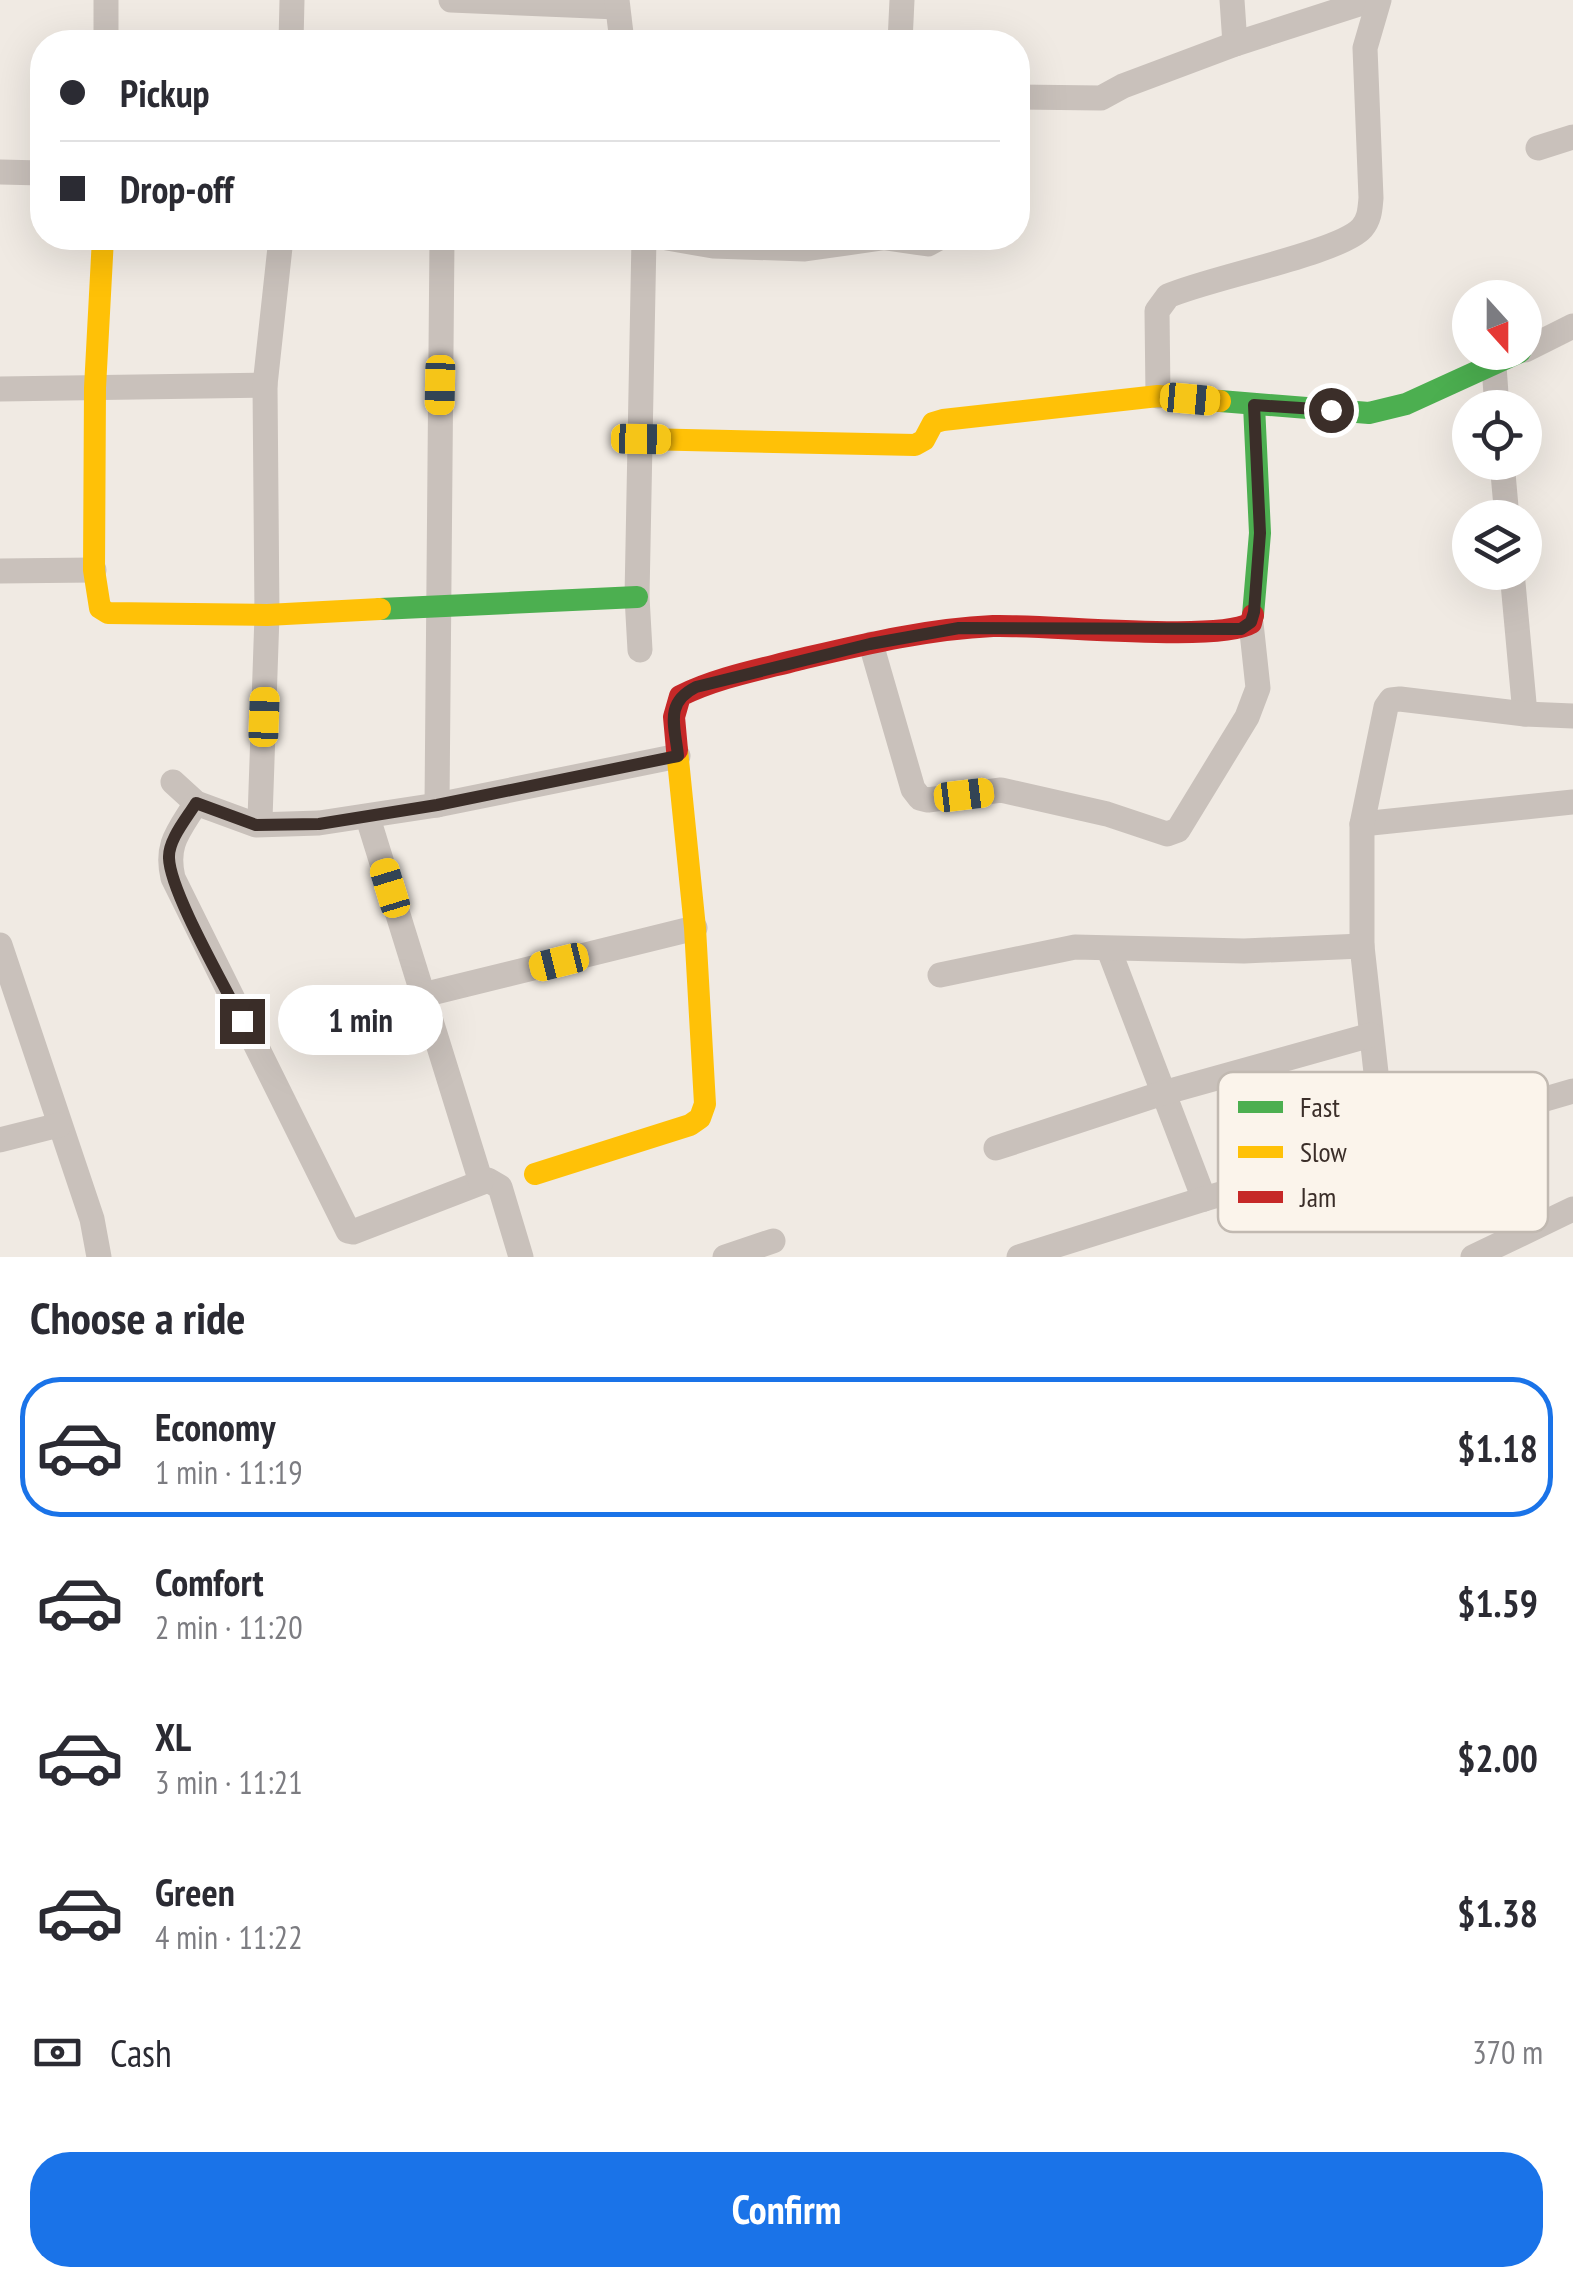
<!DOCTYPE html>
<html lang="en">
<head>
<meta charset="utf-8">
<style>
  body { margin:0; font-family:"PT Sans Narrow",sans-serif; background:#f7f7f7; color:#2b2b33; height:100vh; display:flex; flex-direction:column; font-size:38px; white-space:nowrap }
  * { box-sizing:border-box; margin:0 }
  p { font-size:32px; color:#7c7c81 }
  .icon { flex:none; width:55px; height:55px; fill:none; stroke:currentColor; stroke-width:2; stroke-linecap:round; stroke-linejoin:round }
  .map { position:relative; height:1257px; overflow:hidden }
  .side { display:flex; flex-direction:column; background:#fff; flex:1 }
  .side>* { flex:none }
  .hud { position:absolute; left:30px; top:30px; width:1000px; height:220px; border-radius:40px; box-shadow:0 10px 40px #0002; display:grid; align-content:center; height:220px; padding:0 30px; background:#fff }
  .needle { width:65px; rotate:159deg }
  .controls { position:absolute; left:1452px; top:280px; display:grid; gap:20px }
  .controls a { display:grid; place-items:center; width:90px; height:90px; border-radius:50%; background:#fff; box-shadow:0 10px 40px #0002; font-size:50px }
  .end { position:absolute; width:45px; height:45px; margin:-22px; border:12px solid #3b2e29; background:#fff; box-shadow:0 0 0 5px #fff }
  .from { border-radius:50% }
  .bubble { position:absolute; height:70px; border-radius:35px; background:#fff; box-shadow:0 10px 40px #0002; font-size:32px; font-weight:800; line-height:70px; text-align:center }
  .car { position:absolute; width:30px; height:60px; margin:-30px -15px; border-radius:12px; box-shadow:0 0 8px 2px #0007; background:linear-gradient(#f5c518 24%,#345 0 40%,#f5c518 0 76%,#345 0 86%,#f5c518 0) }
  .hud b { display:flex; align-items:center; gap:35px; height:95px; font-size:38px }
  .hud b+b { border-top:2px solid #e1e1e2 }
  .hud i { width:25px; height:25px; background:#2b2b33 }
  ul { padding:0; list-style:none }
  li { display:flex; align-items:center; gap:30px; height:140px; margin:0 20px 15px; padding:0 10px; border:5px solid transparent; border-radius:40px }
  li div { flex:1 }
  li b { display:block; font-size:38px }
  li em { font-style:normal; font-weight:800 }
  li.on { border-color:#1a73e8 }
  li>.icon { width:90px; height:90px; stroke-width:1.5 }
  h2 { padding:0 30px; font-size:45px; line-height:120px }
  .pay { display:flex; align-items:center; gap:25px; height:110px; padding:0 30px; font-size:38px }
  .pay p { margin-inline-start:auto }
  .action { display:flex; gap:20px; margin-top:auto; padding:20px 30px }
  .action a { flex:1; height:115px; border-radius:40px; background:#1a73e8; color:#fff; font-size:40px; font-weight:800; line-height:115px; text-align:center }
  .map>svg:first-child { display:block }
</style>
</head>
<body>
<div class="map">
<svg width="1573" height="1257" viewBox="0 0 1573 1257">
  <rect width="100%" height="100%" fill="#f0eae3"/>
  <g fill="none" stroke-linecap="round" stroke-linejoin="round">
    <g stroke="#c9c1bb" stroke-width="25">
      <path d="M 106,0 L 106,42"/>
      <path d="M 451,0 L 617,7"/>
      <path d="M 617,0 L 622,42"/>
      <path d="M 1232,0 L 1235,44"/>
      <path d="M 291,42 L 292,0"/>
      <path d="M 900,42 L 902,0"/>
      <path d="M 1018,97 L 1101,98 L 1123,86 L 1235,44 L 1371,0"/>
      <path d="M 1538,148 L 1573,137"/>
      <path d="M 0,172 L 42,173"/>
      <path d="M 667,238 L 713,246 L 805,249 L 882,238"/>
      <path d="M 886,238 L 928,244 L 939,238"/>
      <path d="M 1525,350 L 1573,326"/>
      <path d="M 1494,366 L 1497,408"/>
      <path d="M 0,389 L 265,385"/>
      <path d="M 1158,396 L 1157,311 L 1168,296 C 1208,278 1340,253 1362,228 C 1370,219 1370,208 1371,198 L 1365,48 L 1379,0"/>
      <path d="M 1502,462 L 1507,518"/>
      <path d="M 0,571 L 94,570"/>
      <path d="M 1512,572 L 1525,714"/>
      <path d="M 871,644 L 913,789 L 920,798 L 928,800 L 1001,790 L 1107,814 L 1167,834 L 1178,830 L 1247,717 L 1258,688 L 1251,623"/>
      <path d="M 640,650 L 637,597 L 644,238"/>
      <path d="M 173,782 L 196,803 L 256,825 L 319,823 L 437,805 L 678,756"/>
      <path d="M 196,803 C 179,831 165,844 173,878 L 348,1231 L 353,1232 L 488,1180 L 500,1187 L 521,1257"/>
      <path d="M 437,805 L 442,238"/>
      <path d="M 368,818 L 481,1182"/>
      <path d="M 260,819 L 267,615 L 265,385 L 281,238"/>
      <path d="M 1362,824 L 1573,802"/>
      <path d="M 0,945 L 92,1219 L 99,1257"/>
      <path d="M 1109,950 L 1204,1199"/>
      <path d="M 940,975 L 1075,947 L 1244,951 L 1362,946"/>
      <path d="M 423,995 L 695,928"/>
      <path d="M 0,1140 L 59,1125"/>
      <path d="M 1384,1145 L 1362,946 L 1362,824 L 1386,707 L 1391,700 L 1400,699 L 1525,714 L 1573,716"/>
      <path d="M 996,1148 L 1163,1093 L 1371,1035"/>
      <path d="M 725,1257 L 773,1241"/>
      <path d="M 1019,1257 L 1204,1199 L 1573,1091"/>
      <path d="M 1473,1257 L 1573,1209"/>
    </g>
    <g stroke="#4caf50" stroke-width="22">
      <path d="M 1220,401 L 1369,413 L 1406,404 L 1520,352"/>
      <path d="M 380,609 L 637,597"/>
      <path d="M 1253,615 L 1260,533 L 1254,405"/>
    </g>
    <g stroke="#ffc107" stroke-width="22">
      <path d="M 103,238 L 95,388 L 94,570 L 100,608 L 108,613 L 267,615 L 380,609"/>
      <path d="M 641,439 L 915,445 L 924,440 L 933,423 L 943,420 L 1158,396 L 1220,401"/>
      <path d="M 535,1174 L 690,1125 L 700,1118 L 705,1104 L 695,928 L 677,750"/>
    </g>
    <path stroke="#c62828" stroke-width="22" d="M 677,750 L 674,717 L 680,696 C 716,678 758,670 797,660 C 861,645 926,629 993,626 C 1043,624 1218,643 1251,623 L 1253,615"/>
  </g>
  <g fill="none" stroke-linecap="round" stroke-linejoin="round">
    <path stroke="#3b2e29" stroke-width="12" d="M 242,1021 C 225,986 170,892 169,858 C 168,840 187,818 196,803 L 256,825 L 319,824 L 437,805 L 678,756 C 675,726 664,703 696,687 L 870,644 L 959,628 L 1241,629 L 1251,622 L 1254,612 L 1260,533 L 1254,405 L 1331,410"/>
  </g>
  <rect x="1218" y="1072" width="330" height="160" rx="15" fill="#fbf4eb" stroke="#c1b9b1" stroke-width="2.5"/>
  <rect x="1238" y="1101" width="45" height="12" fill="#4caf50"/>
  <rect x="1238" y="1146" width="45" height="12" fill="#ffc107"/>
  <rect x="1238" y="1191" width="45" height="12" fill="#c62828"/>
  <g font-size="28" fill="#3b2e29">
    <text x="1300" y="1117">Fast</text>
    <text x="1300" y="1162">Slow</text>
    <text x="1300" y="1207">Jam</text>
  </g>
</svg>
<div class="controls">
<a><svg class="needle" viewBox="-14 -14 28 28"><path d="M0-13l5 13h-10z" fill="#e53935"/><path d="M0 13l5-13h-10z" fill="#7c7c81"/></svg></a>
<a><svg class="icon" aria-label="locate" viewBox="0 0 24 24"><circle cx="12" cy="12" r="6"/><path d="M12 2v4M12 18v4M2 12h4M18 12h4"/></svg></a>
<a><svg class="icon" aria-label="layers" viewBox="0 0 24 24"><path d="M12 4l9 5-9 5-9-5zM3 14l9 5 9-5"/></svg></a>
</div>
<i class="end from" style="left:1331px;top:410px"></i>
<i class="end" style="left:242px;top:1021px"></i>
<div class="bubble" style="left:278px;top:985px;width:165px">1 min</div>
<i class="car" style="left:440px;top:385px;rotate:181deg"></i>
<i class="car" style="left:1190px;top:399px;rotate:95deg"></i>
<i class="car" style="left:641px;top:439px;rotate:91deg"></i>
<i class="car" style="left:264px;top:717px;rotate:2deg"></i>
<i class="car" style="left:964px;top:795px;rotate:83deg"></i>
<i class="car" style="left:390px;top:888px;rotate:343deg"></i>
<i class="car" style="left:559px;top:962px;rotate:256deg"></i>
<div class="hud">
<b><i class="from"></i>Pickup</b>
<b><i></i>Drop-off</b>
</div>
</div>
<section class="side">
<h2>Choose a ride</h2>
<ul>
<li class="on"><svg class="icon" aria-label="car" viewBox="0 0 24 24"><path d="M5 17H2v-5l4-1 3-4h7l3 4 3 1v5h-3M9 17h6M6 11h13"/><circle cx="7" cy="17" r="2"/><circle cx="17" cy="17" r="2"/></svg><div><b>Economy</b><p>1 min · 11:19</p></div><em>$1.18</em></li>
<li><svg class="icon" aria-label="car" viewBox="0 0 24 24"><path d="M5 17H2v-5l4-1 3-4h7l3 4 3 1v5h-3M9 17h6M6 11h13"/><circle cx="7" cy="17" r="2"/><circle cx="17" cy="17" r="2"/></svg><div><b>Comfort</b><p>2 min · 11:20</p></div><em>$1.59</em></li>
<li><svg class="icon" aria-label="car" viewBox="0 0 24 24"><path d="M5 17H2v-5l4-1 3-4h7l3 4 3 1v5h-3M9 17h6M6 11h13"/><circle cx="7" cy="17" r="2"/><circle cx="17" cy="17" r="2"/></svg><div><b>XL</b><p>3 min · 11:21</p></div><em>$2.00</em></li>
<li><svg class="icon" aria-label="car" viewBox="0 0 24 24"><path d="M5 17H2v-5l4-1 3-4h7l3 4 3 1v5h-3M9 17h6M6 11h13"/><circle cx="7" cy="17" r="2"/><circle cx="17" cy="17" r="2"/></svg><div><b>Green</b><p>4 min · 11:22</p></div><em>$1.38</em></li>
</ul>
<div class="pay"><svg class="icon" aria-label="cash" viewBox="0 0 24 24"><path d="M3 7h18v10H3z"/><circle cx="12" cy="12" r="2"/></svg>Cash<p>370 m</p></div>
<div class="action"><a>Confirm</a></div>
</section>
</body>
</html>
